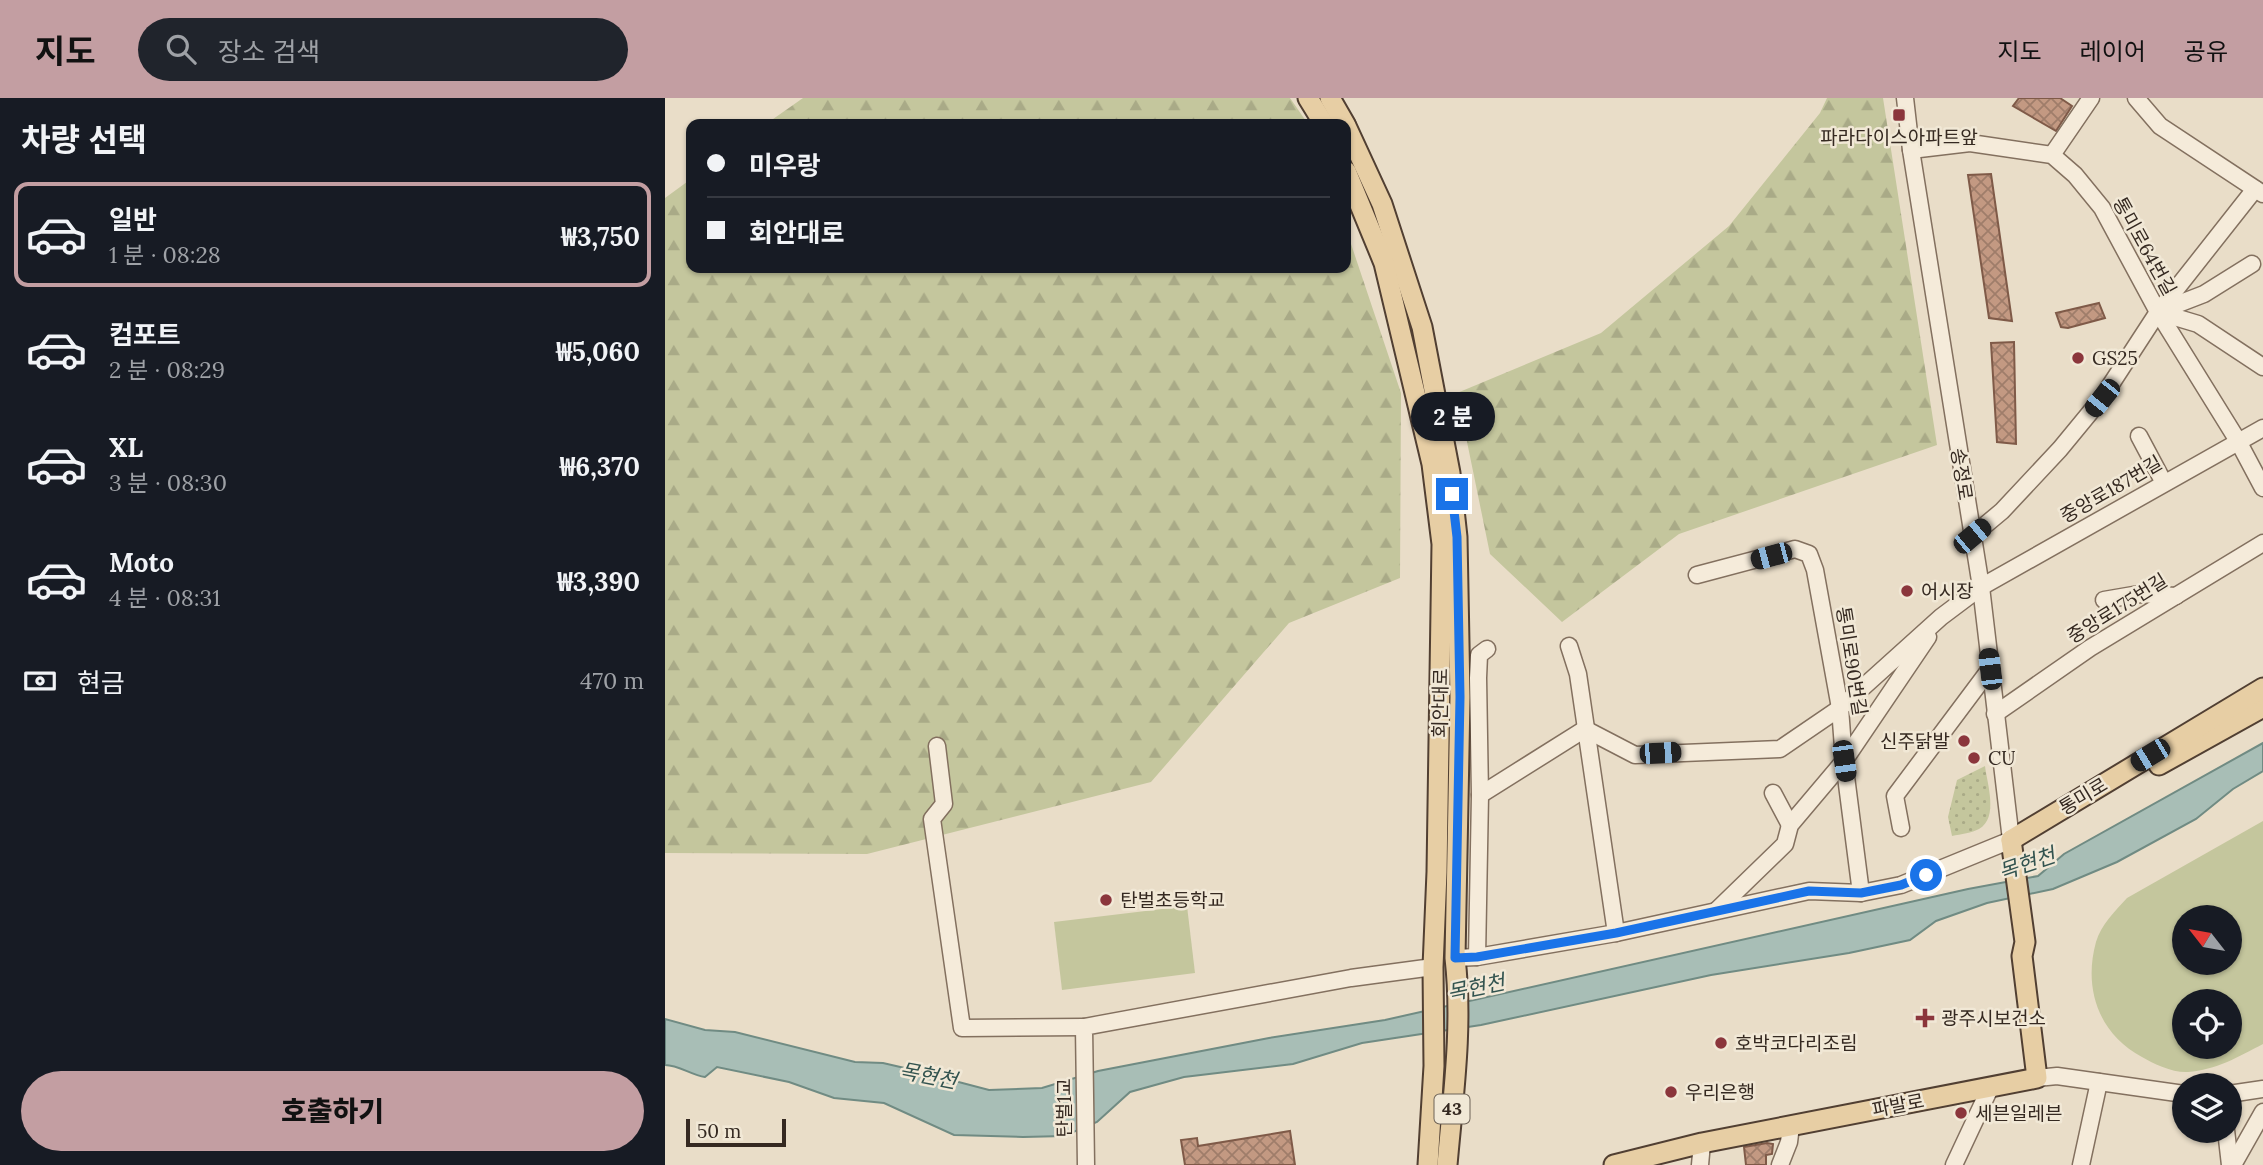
<!DOCTYPE html>
<html lang="ko">
<head>
<meta charset="utf-8">
<style>
  body { margin:0; font-family:Lora,"Noto Sans KR",serif; background:#20242c; color:#f1f3f6; height:100vh; display:flex; flex-direction:column; font-size:26px; white-space:nowrap }
  * { box-sizing:border-box; margin:0 }
  p { font-size:23px; color:#9ea1a6 }
  .icon { flex:none; width:38px; height:38px; fill:none; stroke:currentColor; stroke-width:2; stroke-linecap:round; stroke-linejoin:round }
  .map { position:relative; flex:1; overflow:hidden }
  .side { display:flex; flex-direction:column; background:#171b24; width:665px }
  .side>* { flex:none }
  .top-card { position:absolute; left:21px; top:21px; width:665px; height:154px; border-radius:14px; box-shadow:0 2px 5px #0004; display:grid; align-content:center; height:154px; padding:0 21px; background:#171b24 }
  .needle { width:46px; rotate:301deg }
  .tools { position:absolute; left:1507px; top:807px; display:grid; gap:14px }
  .tools a { display:grid; place-items:center; width:70px; height:70px; border-radius:50%; background:#171b24; box-shadow:0 2px 5px #0004; font-size:35px }
  .scale { position:absolute; left:21px; bottom:18px; width:100px; box-sizing:border-box; padding-left:7px; border:4px solid #352921; border-top:0; font-size:19px; line-height:24px; white-space:nowrap; color:#352921; -webkit-text-stroke:5px #f1e8d6; paint-order:stroke }
  .end { position:absolute; width:32px; height:32px; margin:-16px; border:9px solid #1a73e8; background:#fff; box-shadow:0 0 0 4px #fff }
  .from { border-radius:50% }
  .bubble { position:absolute; height:49px; border-radius:24px; background:#171b24; box-shadow:0 2px 5px #0004; font-size:23px; font-weight:800; line-height:49px; text-align:center }
  .car { position:absolute; width:21px; height:42px; margin:-21px -10px; border-radius:9px; box-shadow:0 0 5px 2px #0007; background:linear-gradient(#222 24%,#8ab4d8 0 40%,#222 0 76%,#8ab4d8 0 86%,#222 0) }
  .top-card b { display:flex; align-items:center; gap:24px; height:66px; font-size:26px }
  .top-card b+b { border-top:2px solid #363941 }
  .top-card i { width:18px; height:18px; background:#f1f3f6 }
  ul { padding:0; list-style:none }
  li { display:flex; align-items:center; gap:21px; height:105px; margin:0 14px 10px; padding:0 7px; border:4px solid transparent; border-radius:14px }
  li div { flex:1 }
  li b { display:block; font-size:26px }
  li em { font-style:normal; font-weight:800 }
  li.active { border-color:#c39ea2 }
  li>.icon { width:63px; height:63px; stroke-width:1.5 }
  h2 { padding:0 21px; font-size:32px; line-height:84px }
  .pay { display:flex; align-items:center; gap:18px; height:77px; padding:0 21px; font-size:26px }
  .pay p { margin-inline-start:auto }
  .action { display:flex; gap:14px; margin-top:auto; padding:14px 21px }
  .action a { flex:1; height:80px; border-radius:42px; background:#c39ea2; color:#111; font-size:28px; font-weight:800; line-height:80px; text-align:center }
  header { display:flex; align-items:center; gap:42px; box-sizing:border-box; height:98px; padding:0 35px; background:#c39ea2; color:#111 }
  header strong { font-size:33px }
  nav { display:flex; gap:38px; margin-inline-start:auto; font-size:24px }
  .search { width:490px; height:63px; background:#20242c; display:flex; align-items:center; gap:18px; box-sizing:border-box; padding:0 24px; border-radius:38px; color:#9ea1a6; font-size:26px }
  main { display:flex; flex:1; min-height:0 }
  .map>svg:first-child { display:block }
</style>
</head>
<body>
<header>
<strong>지도</strong>
<div class="search"><svg class="icon" aria-label="search" viewBox="0 0 24 24"><circle cx="10" cy="10" r="6"/><path d="M15 15l6 6"/></svg>장소 검색</div>
<nav><a>지도</a><a>레이어</a><a>공유</a></nav>
</header>
<main>
<section class="side">
<h2>차량 선택</h2>
<ul>
<li class="active"><svg class="icon" aria-label="car" viewBox="0 0 24 24"><path d="M5 17H2v-5l4-1 3-4h7l3 4 3 1v5h-3M9 17h6M6 11h13"/><circle cx="7" cy="17" r="2"/><circle cx="17" cy="17" r="2"/></svg><div><b>일반</b><p>1 분 · 08:28</p></div><em>₩3,750</em></li>
<li><svg class="icon" aria-label="car" viewBox="0 0 24 24"><path d="M5 17H2v-5l4-1 3-4h7l3 4 3 1v5h-3M9 17h6M6 11h13"/><circle cx="7" cy="17" r="2"/><circle cx="17" cy="17" r="2"/></svg><div><b>컴포트</b><p>2 분 · 08:29</p></div><em>₩5,060</em></li>
<li><svg class="icon" aria-label="car" viewBox="0 0 24 24"><path d="M5 17H2v-5l4-1 3-4h7l3 4 3 1v5h-3M9 17h6M6 11h13"/><circle cx="7" cy="17" r="2"/><circle cx="17" cy="17" r="2"/></svg><div><b>XL</b><p>3 분 · 08:30</p></div><em>₩6,370</em></li>
<li><svg class="icon" aria-label="car" viewBox="0 0 24 24"><path d="M5 17H2v-5l4-1 3-4h7l3 4 3 1v5h-3M9 17h6M6 11h13"/><circle cx="7" cy="17" r="2"/><circle cx="17" cy="17" r="2"/></svg><div><b>Moto</b><p>4 분 · 08:31</p></div><em>₩3,390</em></li>
</ul>
<div class="pay"><svg class="icon" aria-label="cash" viewBox="0 0 24 24"><path d="M3 7h18v10H3z"/><circle cx="12" cy="12" r="2"/></svg>현금<p>470 m</p></div>
<div class="action"><a>호출하기</a></div>
</section>
<div class="map">
<svg width="1598" height="1067" viewBox="0 0 1598 1067">
  <defs>
    <pattern id="forest-firs" width="22" height="20" patternUnits="userSpaceOnUse" patternTransform="scale(1.75)"><rect width="22" height="20" fill="#c4c69d"/><path d="M5 1l3.5 6h-7zM16 11l3.5 6h-7z" fill="#a9aa87"/></pattern>
    <pattern id="park-dots" width="8" height="8" patternUnits="userSpaceOnUse" patternTransform="scale(1.75)"><rect width="8" height="8" fill="#c4c69d"/><path d="M2 2h.1M6 6h.1" fill="none" stroke="#a9aa87" stroke-width="1.8" stroke-linecap="round"/></pattern>
    <pattern id="building-cross-hatch" width="8" height="8" patternUnits="userSpaceOnUse" patternTransform="scale(1.75)"><rect width="8" height="8" fill="#c39982"/><path d="M0 0l8 8M0 8l8-8" fill="none" stroke="#9f7d6a"/></pattern>
  </defs>
  <rect width="100%" height="100%" fill="#e9ddc8"/>
  <g fill="#c4c69d" fill-rule="evenodd">
    <path d="M 1598,723 L 1598,946 C 1573,959 1551,972 1523,974 C 1508,975 1489,966 1477,959 C 1434,936 1418,891 1431,844 C 1436,827 1450,813 1462,800 ZM 1519,819 L 1564,819 L 1564,864 L 1519,864 ZM 1519,903 L 1564,903 L 1564,948 L 1519,948 Z"/>
    <path d="M 522,808 L 530,875 L 397,892 L 389,824 Z"/>
  </g>
  <g fill="url(#forest-firs)">
    <path d="M 138,0 L 625,0 L 643,26 L 101,26 Z"/>
    <path d="M 1162,0 L 1218,0 L 1272,347 L 1014,436 L 897,524 L 825,456 L 792,295 L 936,235 L 1064,128 L 1155,15 Z"/>
    <path d="M 26,81 L 26,170 L 681,170 L 681,131 L 736,295 L 735,480 L 624,525 L 486,684 L 202,756 L 0,755 L 0,100 Z"/>
  </g>
  <path fill="url(#park-dots)" d="M 1320,668 C 1322,685 1334,720 1314,731 C 1307,735 1296,736 1287,738 L 1283,719 L 1292,682 Z"/>
  <path fill="#a8beb6" stroke="#708b83" stroke-width="2" d="M 1598,645 L 1598,673 L 1568,691 L 1531,721 L 1452,764 L 1388,791 L 1322,805 L 1271,823 L 1245,842 L 1184,855 L 1046,877 L 816,927 L 697,945 L 628,966 L 519,979 L 465,994 L 432,1024 L 399,1038 L 358,1039 L 289,1037 L 219,1005 L 169,1000 L 124,984 L 52,969 L 40,979 C 26,977 14,967 0,967 L 0,921 L 40,932 L 70,934 L 190,964 L 218,965 L 244,971 L 324,992 L 377,990 L 433,973 L 604,940 L 720,922 L 1303,791 L 1373,778 L 1399,756 Z"/>
  <g fill="url(#building-cross-hatch)" stroke="#7f5a48" stroke-width="2">
    <path d="M 1354,0 L 1395,0 L 1407,8 L 1391,33 L 1348,8 Z"/>
    <path d="M 1326,76 L 1347,223 L 1324,220 L 1303,77 Z"/>
    <path d="M 1434,205 L 1440,220 L 1403,230 L 1396,229 L 1391,215 Z"/>
    <path d="M 1349,244 L 1351,346 L 1332,344 L 1326,245 Z"/>
    <path d="M 625,1033 L 630,1067 L 520,1067 L 516,1042 L 532,1040 L 533,1048 Z"/>
    <path d="M 1102,1045 L 1108,1046 L 1107,1056 L 1101,1057 L 1101,1067 L 1081,1067 L 1079,1049 Z"/>
  </g>
  <g fill="none" stroke-linecap="round" stroke-linejoin="round">
    <defs>
      <g id="minor">
        <path d="M 1471,0 L 1495,28 L 1598,96"/>
        <path d="M 1246,52 L 1305,45 L 1387,57 L 1410,77 L 1437,110 L 1493,214 L 1573,343 L 1598,390"/>
        <path d="M 1387,57 L 1426,0"/>
        <path d="M 1495,213 L 1539,196 L 1587,166"/>
        <path d="M 1493,214 L 1533,226 L 1598,269"/>
        <path d="M 1474,338 L 1499,385"/>
        <path d="M 1307,438 L 1337,413 L 1395,351 L 1437,300 L 1493,214 L 1590,91"/>
        <path d="M 1032,477 L 1130,451 L 1144,456 L 1150,472 L 1175,610 L 1179,663 L 1196,795"/>
        <path d="M 1439,502 L 1474,496 L 1511,498"/>
        <path d="M 904,548 L 913,576 L 951,835"/>
        <path d="M 1330,616 L 1425,550 L 1598,445"/>
        <path d="M 272,648 L 279,706 L 267,721 L 297,930 L 419,929"/>
        <path d="M 1108,695 L 1125,727"/>
        <path d="M 815,697 L 920,631 L 970,657 L 1115,651 L 1175,610 L 1276,519 L 1316,489 L 1598,330"/>
        <path d="M 1236,730 L 1230,698 L 1325,571"/>
        <path d="M 1052,812 L 1120,746 L 1125,727 L 1179,663 L 1263,539"/>
        <path d="M 812,859 L 815,697 L 813,580 L 814,557 L 822,551"/>
        <path d="M 790,860 L 812,859 L 951,835 L 1144,793 L 1196,795 L 1236,787 L 1346,742 L 1316,489 L 1246,52 L 1240,0"/>
        <path d="M 1372,980 L 1392,978 L 1519,996"/>
        <path d="M 1564,996 L 1598,991"/>
        <path d="M 1561,1032 L 1565,1067"/>
        <path d="M 421,1067 L 419,929 L 686,880 L 768,869"/>
        <path d="M 1035,1067 L 1037,1045"/>
        <path d="M 1115,1067 L 1124,1044 L 1126,1028"/>
        <path d="M 1289,1067 L 1326,988"/>
        <path d="M 1416,1067 L 1434,984"/>
        <path d="M 1568,1067 L 1598,1014"/>
      </g>
      <g id="major">
        <path d="M 643,0 L 659,26"/>
        <path d="M 665,0 L 680,26"/>
        <path d="M 681,28 L 717,106 L 757,229 L 785,375 L 792,439 L 795,599 L 790,860 C 798,929 788,998 782,1067"/>
        <path d="M 681,73 L 719,165 L 767,366 L 777,446 L 772,774 L 768,869 L 769,968 L 763,1067"/>
        <path d="M 1494,667 L 1598,609"/>
        <path d="M 1346,742 L 1598,590"/>
        <path d="M 949,1067 L 1037,1045 L 1372,980 L 1357,858 L 1360,844 L 1346,742"/>
      </g>
    </defs>
    <use href="#minor" stroke="#83705f" stroke-width="19"/>
    <use href="#major" stroke="#513f32" stroke-width="23"/>
    <use href="#minor" stroke="#f5ebda" stroke-width="16"/>
    <use href="#major" stroke="#e7cea4" stroke-width="19"/>
  </g>
  <g fill="none" stroke-linecap="round" stroke-linejoin="round">
    <path stroke="#1a73e8" stroke-width="9" d="M 787,396 L 792,439 L 795,599 L 790,860 L 812,859 L 951,835 L 1144,793 L 1196,795 L 1236,787 L 1261,777"/>
  </g>
  <g fill="#8b363c" stroke="#f1e8d6" stroke-width="2.5">
    <rect x="1227" y="10" width="14" height="14" rx="3.5"/>
    <circle cx="1413" cy="260" r="7"/>
    <circle cx="1242" cy="493" r="7"/>
    <circle cx="1299" cy="643" r="7"/>
    <circle cx="1309" cy="660" r="7"/>
    <circle cx="441" cy="802" r="7"/>
    <path d="M1256.5 909.5h7v7h7v7h-7v7h-7v-7h-7v-7h7z"/>
    <circle cx="1056" cy="945" r="7"/>
    <circle cx="1006" cy="994" r="7"/>
    <circle cx="1296" cy="1015" r="7"/>
  </g>
  <g text-anchor="middle" stroke-width="5" stroke-linejoin="round" paint-order="stroke">
    <rect fill="#f1e8d6" stroke="#6d6257" stroke-width="2" x="769.5" y="996.5" width="35" height="29" rx="5"/>
    <g font-size="18" font-weight="bold" fill="#352921">
      <text x="787" y="1017">43</text>
    </g>
    <g font-size="19" fill="#352921" stroke="#f1e8d6" text-anchor="start">
      <text x="1234" y="46" text-anchor="middle">파라다이스아파트앞</text>
      <text x="1427" y="267">GS25</text>
      <text x="1256" y="500">어시장</text>
      <text x="1285" y="650" text-anchor="end">신주닭발</text>
      <text x="1323" y="667">CU</text>
      <text x="455" y="809">탄벌초등학교</text>
      <text x="1276" y="927">광주시보건소</text>
      <text x="1070" y="952">호박코다리조림</text>
      <text x="1020" y="1001">우리은행</text>
      <text x="1310" y="1022">세븐일레븐</text>
    </g>
    <g font-size="19" fill="#352921" stroke="#f1e8d6">
      <text transform="translate(1480 148) rotate(61)" y="7">통미로64번길</text>
      <text transform="translate(1297 376) rotate(81)" y="7">송정로</text>
      <text transform="translate(1446 391) rotate(-30)" y="7">중앙로187번길</text>
      <text transform="translate(1452 510) rotate(-32)" y="7">중앙로175번길</text>
      <text transform="translate(1187 563) rotate(81)" y="7">통미로90번길</text>
      <text transform="translate(775 605) rotate(-89)" y="7">회안대로</text>
      <text transform="translate(1418 698) rotate(-31)" y="7">통미로</text>
      <text transform="translate(1233 1007) rotate(-11)" y="7">파발로</text>
      <text transform="translate(399 1010) rotate(-90)" y="7">탄벌1교</text>
    </g>
    <g font-size="21" font-style="italic" fill="#32534f" stroke="#f1e8d6">
      <text transform="translate(1362 766) rotate(-19)" y="7">목현천</text>
      <text transform="translate(811 890) rotate(-12)" y="7">목현천</text>
      <text transform="translate(263 978) rotate(11)" y="7">목현천</text>
    </g>
  </g>
</svg>
<div class="tools">
<a><svg class="needle" viewBox="-14 -14 28 28"><path d="M0-13l5 13h-10z" fill="#e53935"/><path d="M0 13l5-13h-10z" fill="#9ea1a6"/></svg></a>
<a><svg class="icon" aria-label="locate" viewBox="0 0 24 24"><circle cx="12" cy="12" r="6"/><path d="M12 2v4M12 18v4M2 12h4M18 12h4"/></svg></a>
<a><svg class="icon" aria-label="layers" viewBox="0 0 24 24"><path d="M12 4l9 5-9 5-9-5zM3 14l9 5 9-5"/></svg></a>
</div>
<div class="scale">50 m</div>
<i class="end from" style="left:1261px;top:777px"></i>
<i class="end" style="left:787px;top:396px"></i>
<div class="bubble" style="left:746px;top:294px;width:84px">2 분</div>
<i class="car" style="left:1437px;top:300px;rotate:219deg"></i>
<i class="car" style="left:1307px;top:438px;rotate:50deg"></i>
<i class="car" style="left:1106px;top:458px;rotate:255deg"></i>
<i class="car" style="left:1325px;top:571px;rotate:353deg"></i>
<i class="car" style="left:995px;top:655px;rotate:87deg"></i>
<i class="car" style="left:1485px;top:657px;rotate:239deg"></i>
<i class="car" style="left:1179px;top:663px;rotate:172deg"></i>
<div class="top-card">
<b><i class="from"></i>미우랑</b>
<b><i></i>회안대로</b>
</div>
</div>
</main>
</body>
</html>
